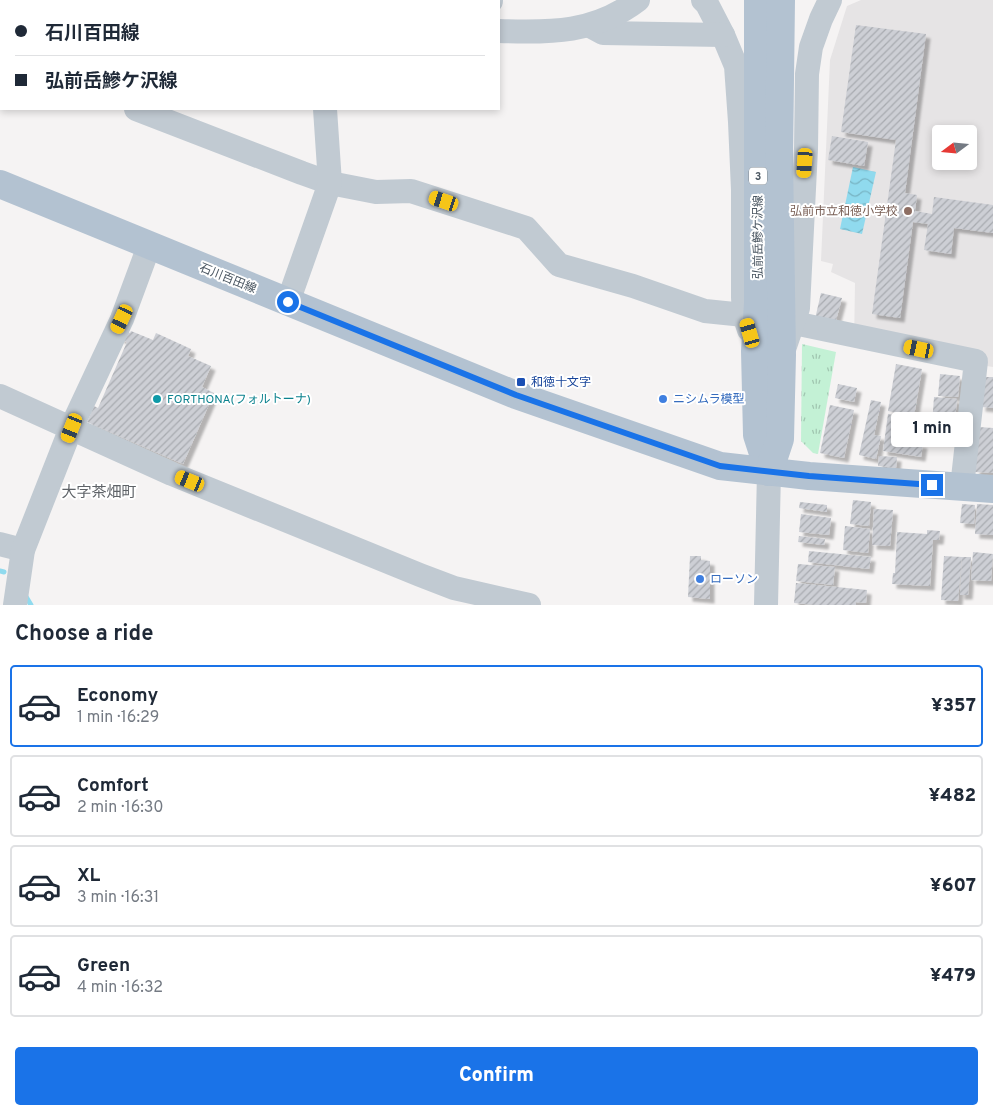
<!DOCTYPE html>
<html lang="en">
<head>
<meta charset="utf-8">
<style>
  body { margin:0; font-family:Overpass,"Noto Sans JP",sans-serif; background:#f2f2f3; color:#1f2937; height:100vh; display:flex; flex-direction:column; font-size:19px; white-space:nowrap }
  * { box-sizing:border-box; margin:0 }
  p { font-size:16px; color:#747a83 }
  .icon { flex:none; width:28px; height:28px; fill:none; stroke:currentColor; stroke-width:2; stroke-linecap:round; stroke-linejoin:round }
  .map { position:relative; height:605px; overflow:hidden }
  .details { display:flex; flex-direction:column; background:#fff; flex:1 }
  .details>* { flex:none }
  .guide { position:absolute; left:0px; top:0px; width:500px; height:110px; box-shadow:0 2px 8px #0003; display:grid; align-content:center; height:110px; padding:0 15px; background:#fff }
  .needle { width:32px; rotate:254deg }
  .tools { position:absolute; left:932px; top:125px; display:grid; gap:10px }
  .tools a { display:grid; place-items:center; width:45px; height:45px; border-radius:5px; background:#fff; box-shadow:0 2px 8px #0003; font-size:25px }
  .end { position:absolute; width:22px; height:22px; margin:-11px; border:6px solid #1a73e8; background:#fff; box-shadow:0 0 0 2px #fff }
  .from { border-radius:50% }
  .bubble { position:absolute; height:35px; border-radius:5px; background:#fff; box-shadow:0 2px 8px #0003; font-size:16px; font-weight:800; line-height:35px; text-align:center }
  .car { position:absolute; width:15px; height:30px; margin:-15px -8px; border-radius:6px; box-shadow:0 0 4px 1px #0007; background:linear-gradient(#f5c518 24%,#345 0 40%,#f5c518 0 76%,#345 0 86%,#f5c518 0) }
  .guide b { display:flex; align-items:center; gap:18px; height:48px; font-size:19px }
  .guide b+b { border-top:1px solid #e0e1e3 }
  .guide i { width:12px; height:12px; background:#1f2937 }
  ul { padding:0; list-style:none }
  li { display:flex; align-items:center; gap:15px; height:82px; margin:0 10px 8px; padding:0 5px; border:2px solid #e0e1e3; border-radius:5px }
  li div { flex:1 }
  li b { display:block; font-size:19px }
  li em { font-style:normal; font-weight:800 }
  li.selected { border-color:#1a73e8 }
  li>.icon { width:45px; height:45px; stroke-width:1.5 }
  h2 { padding:0 15px; font-size:22px; line-height:60px }
  .button { display:flex; gap:10px; margin-top:auto; padding:10px 15px }
  .button a { flex:1; height:58px; border-radius:5px; background:#1a73e8; color:#fff; font-size:20px; font-weight:800; line-height:58px; text-align:center }
  .map>svg:first-child { display:block }
</style>
</head>
<body>
<div class="map">
<svg width="993" height="605" viewBox="0 0 993 605">
  <defs>
    <pattern id="park-tufts" width="24" height="20" patternUnits="userSpaceOnUse" patternTransform="scale(1.25)"><rect width="24" height="20" fill="#c3f1d5"/><path d="M3 7l-1-3M5 7V3M7 7l1-3M15 17l-1-3M17 17v-4M19 17l1-3" fill="none" stroke="#a0c6b0"/></pattern>
    <pattern id="water-waves" width="16" height="10" patternUnits="userSpaceOnUse" patternTransform="scale(1.25)"><rect width="16" height="10" fill="#90daee"/><path d="M0 5q4-4 8 0t8 0" fill="none" stroke="#78b4c4"/></pattern>
    <pattern id="building-hatch" width="6" height="6" patternUnits="userSpaceOnUse" patternTransform="scale(1.25)"><rect width="6" height="6" fill="#cdcfd5"/><path d="M-1 1l2-2M0 6l6-6M5 7l2-2" fill="none" stroke="#a8abb0"/></pattern>
    <filter id="shadow"><feDropShadow dx="4.5" dy="4.5" stdDeviation="1" flood-color="#0004"/></filter>
  </defs>
  <rect width="100%" height="100%" fill="#f5f3f3"/>
  <path fill="#e6e4e5" fill-rule="evenodd" d="M 861,0 L 993,0 L 993,367 L 854,345 L 855,283 L 831,272 L 833,264 L 821,261 L 830,60 L 847,6 ZM 941,134 L 969,134 L 969,161 L 941,161 Z"/>
  <path fill="url(#park-tufts)" d="M 802,344 L 836,352 L 818,454 L 813,453 L 801,441 Z"/>
  <path fill="url(#water-waves)" d="M 853,167 L 876,172 L 862,234 L 840,229 Z"/>
  <g fill="none" stroke-linecap="round" stroke-linejoin="round">
    <g stroke="#90daee" stroke-width="5">
      <path d="M 0,571 L 4,572"/>
      <path d="M 25,595 L 31,605"/>
    </g>
  </g>
  <g fill="url(#building-hatch)" filter="url(#shadow)">
    <path d="M 856,25 L 926,34 L 905,193 L 917,195 L 915,211 L 932,214 L 934,197 L 993,205 L 993,233 L 954,228 L 951,254 L 924,250 L 928,224 L 913,222 L 900,318 L 872,314 L 896,140 L 841,132 Z"/>
    <path d="M 832,136 L 868,142 L 864,166 L 828,160 Z"/>
    <path d="M 821,293 L 842,298 L 835,324 L 815,319 Z"/>
    <path d="M 123,329 L 130,333 L 131,331 L 153,340 L 156,333 L 191,349 L 188,356 L 211,366 L 202,387 L 214,393 L 183,464 L 87,422 L 94,406 L 98,408 L 127,342 L 119,338 Z"/>
    <path d="M 896,364 L 922,369 L 914,416 L 888,411 Z"/>
    <path d="M 940,374 L 960,376 L 958,397 L 938,396 Z"/>
    <path d="M 984,377 L 993,377 L 993,408 L 981,407 Z"/>
    <path d="M 838,384 L 857,388 L 854,402 L 835,398 Z"/>
    <path d="M 934,397 L 957,399 L 953,441 L 931,439 Z"/>
    <path d="M 871,400 L 881,402 L 874,435 L 881,436 L 876,459 L 859,455 Z"/>
    <path d="M 830,405 L 854,410 L 844,458 L 820,453 Z"/>
    <path d="M 888,414 L 914,418 L 910,442 L 923,444 L 921,457 L 883,451 Z"/>
    <path d="M 979,427 L 993,428 L 993,473 L 975,472 Z"/>
    <path d="M 879,456 L 897,457 L 896,468 L 878,466 Z"/>
    <path d="M 853,500 L 871,502 L 869,526 L 850,524 Z"/>
    <path d="M 800,502 L 827,505 L 827,512 L 799,508 Z"/>
    <path d="M 962,504 L 975,505 L 974,524 L 960,523 Z"/>
    <path d="M 977,504 L 993,505 L 993,535 L 975,534 Z"/>
    <path d="M 874,509 L 893,510 L 890,546 L 872,545 Z"/>
    <path d="M 801,514 L 831,518 L 829,535 L 799,532 Z"/>
    <path d="M 845,526 L 870,529 L 868,553 L 843,550 Z"/>
    <path d="M 927,530 L 940,531 L 939,540 L 933,540 L 930,586 L 892,584 L 893,573 L 895,573 L 897,532 L 927,534 Z"/>
    <path d="M 799,536 L 825,539 L 824,545 L 798,542 Z"/>
    <path d="M 809,551 L 871,557 L 869,569 L 808,562 Z"/>
    <path d="M 973,552 L 993,554 L 991,581 L 971,580 Z"/>
    <path d="M 690,556 L 701,556 L 701,560 L 710,561 L 710,599 L 688,597 Z"/>
    <path d="M 944,556 L 962,557 L 958,601 L 941,600 Z"/>
    <path d="M 962,557 L 971,557 L 968,595 L 960,595 Z"/>
    <path d="M 798,564 L 835,567 L 833,585 L 796,581 Z"/>
    <path d="M 796,583 L 867,590 L 866,603 L 856,602 L 856,605 L 815,605 L 794,603 Z"/>
  </g>
  <g fill="none" stroke-linecap="round" stroke-linejoin="round">
    <g stroke="#c1cad2" stroke-width="24">
      <path d="M 1,0 L 1,1"/>
      <path d="M 703,0 L 707,4 L 723,35 L 736,66 L 740,122 L 743,190 L 743,297 L 744,315 L 749,330"/>
      <path d="M 291,1 L 291,0"/>
      <path d="M 491,1 L 491,0"/>
      <path d="M 590,26 L 603,33 L 723,35"/>
      <path d="M 499,31 C 551,33 595,33 638,0"/>
      <path d="M 0,49 L 1,41"/>
      <path d="M 136,109 L 302,173 L 330,183 L 376,192 L 411,191 L 526,228 L 559,265 L 633,286 L 705,311 L 744,315"/>
      <path d="M 288,302 L 330,183 L 325,109"/>
      <path d="M 794,323 L 976,361 L 962,487"/>
      <path d="M 784,349 L 798,308 L 806,149 L 807,74 L 811,47 L 821,19 L 830,0"/>
      <path d="M 0,396 L 172,474 L 420,575 L 454,588 L 529,605"/>
      <path d="M 0,544 L 23,550"/>
      <path d="M 15,605 L 23,550 L 71,428 L 122,319 L 149,246"/>
      <path d="M 766,605 L 769,472"/>
    </g>
    <g stroke="#b3c2d1" stroke-width="28">
      <path d="M 758,0 L 758,303 L 755,351 L 757,435 L 769,472"/>
      <path d="M 0,184 L 516,395 L 720,466 L 809,476 L 993,489"/>
      <path d="M 769,472 L 780,439 L 782,355 L 779,159 L 781,0"/>
    </g>
  </g>
  <g fill="none" stroke-linecap="round" stroke-linejoin="round">
    <path stroke="#1a73e8" stroke-width="6" d="M 288,302 L 516,395 L 720,466 L 809,476 L 932,485"/>
  </g>
  <circle fill="#8d6e63" stroke="#fff" stroke-width="2" cx="908" cy="211" r="5"/>
  <rect fill="#1a4fb4" stroke="#fff" stroke-width="2" x="516" y="377" width="10" height="10" rx="2.5"/>
  <circle fill="#0f9aa8" stroke="#fff" stroke-width="2" cx="157" cy="399" r="5"/>
  <g fill="#3f7fe0" stroke="#fff" stroke-width="2">
    <circle cx="663" cy="399" r="5"/>
    <circle cx="700" cy="579" r="5"/>
  </g>
  <g text-anchor="middle" stroke-width="4" stroke-linejoin="round" paint-order="stroke">
    <rect fill="#fff" stroke="#808990" stroke-width="1" x="749" y="167.5" width="18" height="17" rx="4"/>
    <g font-size="11" font-weight="bold" fill="#4a5661">
      <text x="758" y="180">3</text>
    </g>
    <g font-size="12" fill="#785e54" stroke="#fff" text-anchor="end">
      <text x="898" y="215">弘前市立和徳小学校</text>
    </g>
    <g font-size="12" fill="#4a5661" stroke="#fff">
      <text transform="translate(758 237) rotate(-90)" y="4">弘前岳鰺ケ沢線</text>
      <text transform="translate(228 278) rotate(22)" y="4">石川百田線</text>
    </g>
    <g font-size="12" fill="#164399" stroke="#fff" text-anchor="start">
      <text x="531" y="386">和徳十文字</text>
    </g>
    <g font-size="12" fill="#0d838f" stroke="#fff" text-anchor="start">
      <text x="167" y="403">FORTHONA(フォルトーナ)</text>
    </g>
    <g font-size="12" fill="#366cbe" stroke="#fff" text-anchor="start">
      <text x="673" y="403">ニシムラ模型</text>
      <text x="710" y="583">ローソン</text>
    </g>
    <g font-size="15" fill="#5f6368" stroke="#fff">
      <text x="99" y="497">大字茶畑町</text>
    </g>
  </g>
</svg>
<div class="tools">
<a><svg class="needle" viewBox="-14 -14 28 28"><path d="M0-13l5 13h-10z" fill="#e53935"/><path d="M0 13l5-13h-10z" fill="#747a83"/></svg></a>
</div>
<i class="end from" style="left:288px;top:302px"></i>
<i class="end" style="left:932px;top:485px"></i>
<div class="bubble" style="left:891px;top:412px;width:82px">1 min</div>
<i class="car" style="left:805px;top:163px;rotate:184deg"></i>
<i class="car" style="left:444px;top:201px;rotate:288deg"></i>
<i class="car" style="left:122px;top:319px;rotate:205deg"></i>
<i class="car" style="left:750px;top:333px;rotate:344deg"></i>
<i class="car" style="left:919px;top:349px;rotate:282deg"></i>
<i class="car" style="left:72px;top:428px;rotate:202deg"></i>
<i class="car" style="left:190px;top:481px;rotate:292deg"></i>
<div class="guide">
<b><i class="from"></i>石川百田線</b>
<b><i></i>弘前岳鰺ケ沢線</b>
</div>
</div>
<section class="details">
<h2>Choose a ride</h2>
<ul>
<li class="selected"><svg class="icon" aria-label="car" viewBox="0 0 24 24"><path d="M5 17H2v-5l4-1 3-4h7l3 4 3 1v5h-3M9 17h6M6 11h13"/><circle cx="7" cy="17" r="2"/><circle cx="17" cy="17" r="2"/></svg><div><b>Economy</b><p>1 min · 16:29</p></div><em>¥357</em></li>
<li><svg class="icon" aria-label="car" viewBox="0 0 24 24"><path d="M5 17H2v-5l4-1 3-4h7l3 4 3 1v5h-3M9 17h6M6 11h13"/><circle cx="7" cy="17" r="2"/><circle cx="17" cy="17" r="2"/></svg><div><b>Comfort</b><p>2 min · 16:30</p></div><em>¥482</em></li>
<li><svg class="icon" aria-label="car" viewBox="0 0 24 24"><path d="M5 17H2v-5l4-1 3-4h7l3 4 3 1v5h-3M9 17h6M6 11h13"/><circle cx="7" cy="17" r="2"/><circle cx="17" cy="17" r="2"/></svg><div><b>XL</b><p>3 min · 16:31</p></div><em>¥607</em></li>
<li><svg class="icon" aria-label="car" viewBox="0 0 24 24"><path d="M5 17H2v-5l4-1 3-4h7l3 4 3 1v5h-3M9 17h6M6 11h13"/><circle cx="7" cy="17" r="2"/><circle cx="17" cy="17" r="2"/></svg><div><b>Green</b><p>4 min · 16:32</p></div><em>¥479</em></li>
</ul>
<div class="button"><a>Confirm</a></div>
</section>
</body>
</html>
